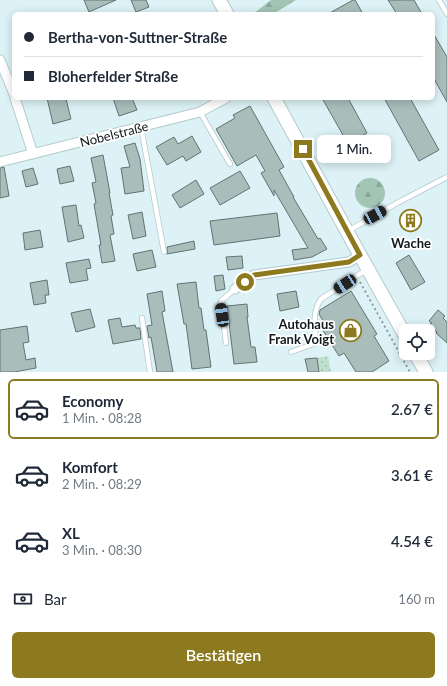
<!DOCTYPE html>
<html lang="de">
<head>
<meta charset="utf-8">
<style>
  body { margin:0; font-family:Lato,sans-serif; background:#f6f6f7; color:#1f2937; height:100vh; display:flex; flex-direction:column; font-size:15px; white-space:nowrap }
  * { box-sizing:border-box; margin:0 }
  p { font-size:13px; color:#747a83 }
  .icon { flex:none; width:22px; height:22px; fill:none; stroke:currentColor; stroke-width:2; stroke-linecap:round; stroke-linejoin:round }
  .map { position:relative; height:372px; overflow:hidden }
  .drawer { display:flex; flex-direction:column; background:#fff; flex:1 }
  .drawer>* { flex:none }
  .banner { position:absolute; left:12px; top:12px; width:423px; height:88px; border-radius:6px; box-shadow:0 2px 10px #0003; display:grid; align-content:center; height:88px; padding:0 12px; background:#fff }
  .buttons { position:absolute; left:399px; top:324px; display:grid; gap:8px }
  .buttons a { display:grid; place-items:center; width:36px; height:36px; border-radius:6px; background:#fff; box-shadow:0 2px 10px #0003; font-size:20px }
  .end { position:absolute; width:18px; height:18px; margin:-9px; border:5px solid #8d7a1f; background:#fff; box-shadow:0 0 0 2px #fff }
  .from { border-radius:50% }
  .bubble { position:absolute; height:28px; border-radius:6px; background:#fff; box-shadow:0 2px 10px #0003; font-size:13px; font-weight:600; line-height:28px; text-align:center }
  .car { position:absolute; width:12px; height:24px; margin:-12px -6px; border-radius:5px; box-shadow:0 0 3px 1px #0007; background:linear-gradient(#222 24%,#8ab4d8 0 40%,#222 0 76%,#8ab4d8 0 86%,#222 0) }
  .banner b { display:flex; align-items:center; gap:14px; height:38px; font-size:15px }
  .banner b+b { border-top:1px solid #e0e1e3 }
  .banner i { width:10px; height:10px; background:#1f2937 }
  ul { padding:7px 0 0; list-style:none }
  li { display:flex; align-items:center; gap:12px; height:60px; margin:0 8px 6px; padding:0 4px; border:2px solid transparent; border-radius:6px }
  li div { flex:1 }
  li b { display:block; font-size:15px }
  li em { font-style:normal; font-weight:600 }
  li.active { border-color:#8d7a1f }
  li>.icon { width:36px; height:36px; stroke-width:1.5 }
  .pay { display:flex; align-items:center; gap:10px; height:44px; padding:0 12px; font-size:15px }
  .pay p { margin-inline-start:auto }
  .primary-button { display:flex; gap:8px; margin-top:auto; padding:8px 12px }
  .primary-button a { flex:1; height:46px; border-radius:6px; background:#8d7a1f; color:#fff; font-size:16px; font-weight:600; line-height:46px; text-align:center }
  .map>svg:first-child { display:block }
</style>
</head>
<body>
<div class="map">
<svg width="447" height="372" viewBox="0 0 447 372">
  <defs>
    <pattern id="green-dots" width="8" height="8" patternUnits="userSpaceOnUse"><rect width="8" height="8" fill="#bfe0cf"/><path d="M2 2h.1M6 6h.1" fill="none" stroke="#a3c0b1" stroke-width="1.8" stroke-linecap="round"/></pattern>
    <pattern id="forest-firs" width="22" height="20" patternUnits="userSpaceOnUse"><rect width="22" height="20" fill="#a2c5b4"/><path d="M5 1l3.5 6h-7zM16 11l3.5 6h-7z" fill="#8aa99a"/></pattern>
  </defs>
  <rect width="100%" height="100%" fill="#dcf2f6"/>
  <path fill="url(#green-dots)" d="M 328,356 L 331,372 L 319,372 L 317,358 Z"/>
  <g fill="url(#forest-firs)">
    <path d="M 271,0 L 296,0 L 273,14 L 253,14 Z"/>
    <circle cx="370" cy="193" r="15"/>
  </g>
  <g fill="#a9bebb" stroke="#607471">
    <path d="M 84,0 L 116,0 L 89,12 Z"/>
    <path d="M 131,0 L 146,0 L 149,7 L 136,12 Z"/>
    <path d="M 353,0 L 355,0 L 363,14 L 328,14 Z"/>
    <path d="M 388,0 L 414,0 L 422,14 L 397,14 Z"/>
    <path d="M 433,33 L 447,57 L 447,102 L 433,77 Z"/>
    <path d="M 47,98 L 64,98 L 64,100 L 66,99 L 71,119 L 53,124 Z"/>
    <path d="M 113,98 L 132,98 L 137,110 L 119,116 Z"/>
    <path d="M 322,98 L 348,98 L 367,133 L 348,144 Z"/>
    <path d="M 384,98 L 410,98 L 439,150 L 419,161 Z"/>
    <path d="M 250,106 L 284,167 L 279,170 L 294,197 L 293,197 L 318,239 L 320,238 L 327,249 L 312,257 L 294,260 L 292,250 L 308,248 L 274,190 L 274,196 L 261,173 L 265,171 L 256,155 L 237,166 L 216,129 L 235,118 L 233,115 Z"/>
    <path d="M 192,136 L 201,152 L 186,161 L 183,156 L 167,165 L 156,147 L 174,137 L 178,144 Z"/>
    <path d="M 135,143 L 140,159 L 144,191 L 125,194 L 121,168 L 130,167 L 124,146 Z"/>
    <path d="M 103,155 L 110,193 L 109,193 L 113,215 L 111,216 L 114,234 L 110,235 L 115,261 L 102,263 L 99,245 L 101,245 L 94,204 L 96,203 L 92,183 L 96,182 L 91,158 Z"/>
    <path d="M 70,166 L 74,181 L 60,184 L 57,169 Z"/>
    <path d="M 4,167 L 9,196 L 0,198 L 0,168 Z"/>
    <path d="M 33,168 L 38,184 L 26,187 L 22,171 Z"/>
    <path d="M 240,171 L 250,188 L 220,205 L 210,188 Z"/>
    <path d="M 196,180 L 204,194 L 180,208 L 172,195 Z"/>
    <path d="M 76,205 L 79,226 L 81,225 L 84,238 L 68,242 L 62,207 Z"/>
    <path d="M 142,212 L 146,236 L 133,239 L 128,215 Z"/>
    <path d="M 410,212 L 412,215 L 418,212 L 422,219 L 415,223 L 418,227 L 410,232 L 401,217 Z"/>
    <path d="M 277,213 L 280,236 L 214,245 L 210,221 Z"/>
    <path d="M 40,230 L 43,247 L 25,250 L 23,233 Z"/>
    <path d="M 194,241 L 195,249 L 167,254 L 167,247 Z"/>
    <path d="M 152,250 L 156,267 L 137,271 L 133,254 Z"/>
    <path d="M 409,255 L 425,282 L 411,290 L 396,263 Z"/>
    <path d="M 242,256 L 243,268 L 228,270 L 226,257 Z"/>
    <path d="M 89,259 L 91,268 L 86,269 L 88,280 L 70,283 L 66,263 Z"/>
    <path d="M 223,275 L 225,289 L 216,291 L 214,276 Z"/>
    <path d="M 47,280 L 49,295 L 45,295 L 46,303 L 34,305 L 30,283 Z"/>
    <path d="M 196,282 L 199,308 L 201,308 L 204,330 L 206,330 L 211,367 L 192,369 L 186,324 L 184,324 L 177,284 Z"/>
    <path d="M 162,291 L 165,311 L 162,312 L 173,372 L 157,372 L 151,337 L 149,338 L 147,326 L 152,325 L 147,294 Z"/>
    <path d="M 296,291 L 299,307 L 280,311 L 277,294 Z"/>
    <path d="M 351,291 L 377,334 L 374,336 L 389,361 L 372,372 L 356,372 L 344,353 L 339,356 L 322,329 L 326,326 L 319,314 L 320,310 Z"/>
    <path d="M 247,304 L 248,317 L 247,317 L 251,347 L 255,347 L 257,362 L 234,364 L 227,306 Z"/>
    <path d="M 90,309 L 95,327 L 76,332 L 71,313 Z"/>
    <path d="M 438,310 L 445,316 L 443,318 L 447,322 L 447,343 L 436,333 L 437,332 L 433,329 L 434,328 L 430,324 L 432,323 L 429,321 Z"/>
    <path d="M 120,318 L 122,327 L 135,325 L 136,328 L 140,328 L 141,339 L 113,344 L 108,320 Z"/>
    <path d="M 27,326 L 29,342 L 23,343 L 26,360 L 35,358 L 36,368 L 14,372 L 0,372 L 0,330 Z"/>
    <path d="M 317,358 L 319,372 L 308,372 L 305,359 Z"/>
  </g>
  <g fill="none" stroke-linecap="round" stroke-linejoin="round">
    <defs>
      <g id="lane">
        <path d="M 439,0 L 447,14"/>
        <path d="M 200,112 L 230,164"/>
        <path d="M 141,127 L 164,252"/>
        <path d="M 348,231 L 397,203 L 447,177"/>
        <path d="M 142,318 L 150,372"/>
        <path d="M 226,343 L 221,301 L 235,289"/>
        <path d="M 291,352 L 313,344 L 316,341 C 315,326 312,312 321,299 L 366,270"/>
      </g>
      <g id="street">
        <path d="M 0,60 L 14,94"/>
        <path d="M 15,98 L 33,154"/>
        <path d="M 0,162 L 200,112 L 226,98"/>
        <path d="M 235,289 L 254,275 L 349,262 L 360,255"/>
      </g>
      <g id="secondary">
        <path d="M 219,0 L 227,14"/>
        <path d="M 274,98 L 360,255 L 406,337"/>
        <path d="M 415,353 L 426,372"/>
      </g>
    </defs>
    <use href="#lane" stroke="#b5cace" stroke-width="6"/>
    <use href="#street" stroke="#b5cace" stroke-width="11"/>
    <use href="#secondary" stroke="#b5cace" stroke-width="15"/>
    <path stroke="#8c9c9f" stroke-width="2" stroke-dasharray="2 3" stroke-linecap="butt" d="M 360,282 L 410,372"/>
    <use href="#lane" stroke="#fff" stroke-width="4.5"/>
    <use href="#street" stroke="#fff" stroke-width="9"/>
    <use href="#secondary" stroke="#fff" stroke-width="13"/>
  </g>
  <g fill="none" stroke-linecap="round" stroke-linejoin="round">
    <path stroke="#8d7a1f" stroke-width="5" d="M 245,282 L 254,275 L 349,262 L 360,255 L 303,149"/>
  </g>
  <defs>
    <symbol id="building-ring" viewBox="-11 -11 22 22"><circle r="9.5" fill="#fff" stroke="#8d7a1f" stroke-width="1.5"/><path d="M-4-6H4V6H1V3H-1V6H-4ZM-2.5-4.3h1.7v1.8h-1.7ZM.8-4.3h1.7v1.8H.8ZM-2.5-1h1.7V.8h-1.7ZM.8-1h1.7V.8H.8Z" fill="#8d7a1f"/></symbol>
    <symbol id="shop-ring" viewBox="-11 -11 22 22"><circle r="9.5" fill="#fff" stroke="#8d7a1f" stroke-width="1.5"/><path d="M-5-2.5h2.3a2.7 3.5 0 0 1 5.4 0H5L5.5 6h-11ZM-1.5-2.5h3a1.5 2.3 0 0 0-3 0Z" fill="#8d7a1f"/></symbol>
  </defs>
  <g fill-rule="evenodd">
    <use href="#building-ring" x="398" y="208" width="25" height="25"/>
    <use href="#shop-ring" x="338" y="318" width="25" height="25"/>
  </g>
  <g text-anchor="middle" stroke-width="3.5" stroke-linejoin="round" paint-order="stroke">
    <g font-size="13" fill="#11191a" stroke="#fff">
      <text transform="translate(114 134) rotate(-14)" y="5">Nobelstraße</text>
    </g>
    <g font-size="13" font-weight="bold" fill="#11191a" stroke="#fff">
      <text x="411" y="248">Wache</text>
      <text x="334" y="329" text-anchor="end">Autohaus<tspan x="334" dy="15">Frank Voigt</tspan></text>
    </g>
  </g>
</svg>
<div class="buttons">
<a><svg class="icon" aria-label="locate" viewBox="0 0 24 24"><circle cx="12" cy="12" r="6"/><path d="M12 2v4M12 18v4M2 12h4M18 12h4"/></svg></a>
</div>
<i class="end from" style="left:245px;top:282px"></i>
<i class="end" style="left:303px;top:149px"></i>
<div class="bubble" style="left:317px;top:135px;width:74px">1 Min.</div>
<i class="car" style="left:375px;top:215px;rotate:61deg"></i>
<i class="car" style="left:345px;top:284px;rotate:237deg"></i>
<i class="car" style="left:222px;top:315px;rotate:352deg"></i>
<div class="banner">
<b><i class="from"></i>Bertha-von-Suttner-Straße</b>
<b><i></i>Bloherfelder Straße</b>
</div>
</div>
<section class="drawer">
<ul>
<li class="active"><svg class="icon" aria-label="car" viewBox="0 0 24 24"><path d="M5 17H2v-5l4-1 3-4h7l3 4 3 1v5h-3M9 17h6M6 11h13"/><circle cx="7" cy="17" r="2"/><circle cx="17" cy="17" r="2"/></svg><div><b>Economy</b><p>1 Min. · 08:28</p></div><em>2.67 €</em></li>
<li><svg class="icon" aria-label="car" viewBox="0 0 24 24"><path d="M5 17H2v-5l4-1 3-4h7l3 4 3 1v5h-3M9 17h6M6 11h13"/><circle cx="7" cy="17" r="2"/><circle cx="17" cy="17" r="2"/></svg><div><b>Komfort</b><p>2 Min. · 08:29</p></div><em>3.61 €</em></li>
<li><svg class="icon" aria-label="car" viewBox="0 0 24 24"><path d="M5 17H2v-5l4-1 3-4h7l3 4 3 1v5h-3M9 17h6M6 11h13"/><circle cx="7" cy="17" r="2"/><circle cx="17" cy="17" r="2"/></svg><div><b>XL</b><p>3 Min. · 08:30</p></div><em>4.54 €</em></li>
</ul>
<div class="pay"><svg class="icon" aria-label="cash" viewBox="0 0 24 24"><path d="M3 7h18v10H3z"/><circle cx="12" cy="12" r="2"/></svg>Bar<p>160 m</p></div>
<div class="primary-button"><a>Bestätigen</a></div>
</section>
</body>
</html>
